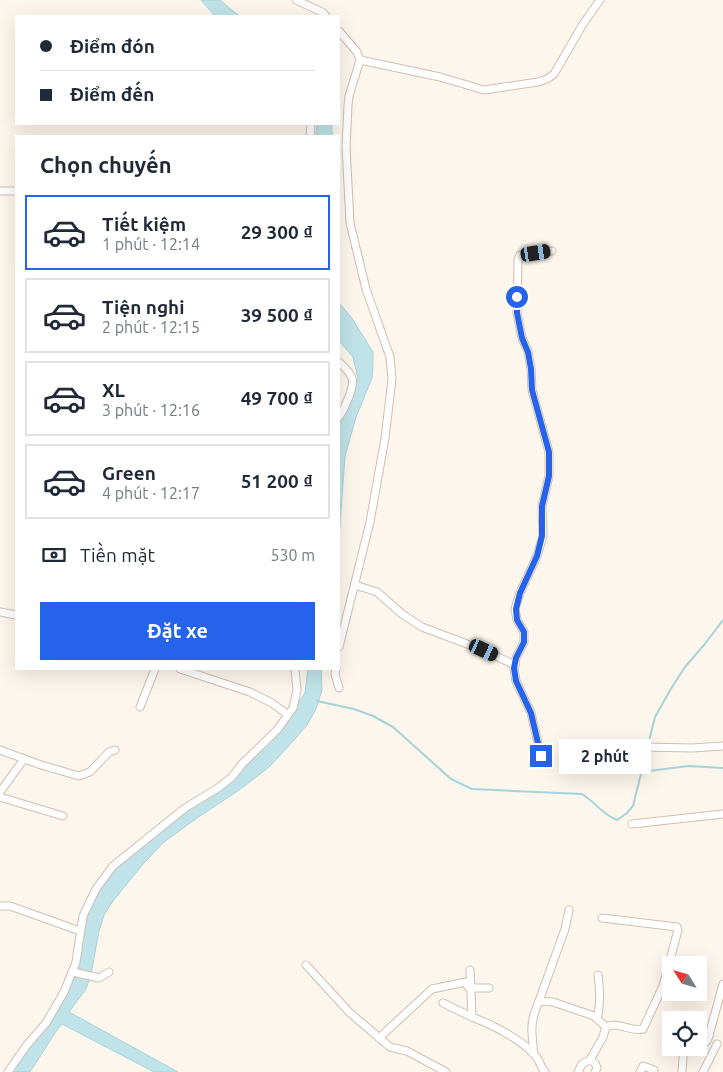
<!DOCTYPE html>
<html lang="vi">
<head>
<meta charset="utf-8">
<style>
  body { margin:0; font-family:Ubuntu,sans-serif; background:#f6f6f7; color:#1f2937; height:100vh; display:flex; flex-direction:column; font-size:19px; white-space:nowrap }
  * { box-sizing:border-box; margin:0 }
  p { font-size:16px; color:#747a83 }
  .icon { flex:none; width:28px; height:28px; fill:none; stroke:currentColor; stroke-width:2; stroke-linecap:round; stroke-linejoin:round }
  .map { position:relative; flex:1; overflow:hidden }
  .panel { position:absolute; left:15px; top:135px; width:325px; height:535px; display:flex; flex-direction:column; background:#fff; border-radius:0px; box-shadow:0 5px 20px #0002 }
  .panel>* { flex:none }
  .guide { position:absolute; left:15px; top:15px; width:325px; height:110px; border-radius:0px; box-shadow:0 5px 20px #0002; display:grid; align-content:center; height:110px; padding:0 25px; background:#fff }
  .needle { width:32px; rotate:307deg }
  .fabs { position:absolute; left:662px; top:956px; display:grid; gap:10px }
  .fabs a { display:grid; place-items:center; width:45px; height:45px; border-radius:0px; background:#fff; box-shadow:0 5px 20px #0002; font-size:25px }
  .end { position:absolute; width:22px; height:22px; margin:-11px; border:6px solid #2563eb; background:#fff; box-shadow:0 0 0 2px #fff }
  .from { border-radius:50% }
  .bubble { position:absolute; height:35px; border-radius:0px; background:#fff; box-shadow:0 5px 20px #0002; font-size:16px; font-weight:600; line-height:35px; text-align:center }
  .car { position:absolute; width:15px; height:30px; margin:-15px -8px; border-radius:6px; box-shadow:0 0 4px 1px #0007; background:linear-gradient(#222 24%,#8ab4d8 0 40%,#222 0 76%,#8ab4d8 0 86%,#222 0) }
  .guide b { display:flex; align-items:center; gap:18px; height:48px; font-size:19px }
  .guide b+b { border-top:1px solid #e0e1e3 }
  .guide i { width:12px; height:12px; background:#1f2937 }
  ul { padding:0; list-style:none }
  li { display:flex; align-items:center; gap:15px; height:75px; margin:0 10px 8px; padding:0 15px; border:2px solid #e0e1e3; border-radius:0px }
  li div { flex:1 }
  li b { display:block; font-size:19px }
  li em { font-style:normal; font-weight:600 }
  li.selected { border-color:#2563eb }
  li>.icon { width:45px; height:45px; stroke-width:1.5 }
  h2 { padding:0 25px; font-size:22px; line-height:60px }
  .pay { display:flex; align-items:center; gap:12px; height:55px; padding:0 25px; font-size:19px }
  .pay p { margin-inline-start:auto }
  .cta { display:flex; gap:10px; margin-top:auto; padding:10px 25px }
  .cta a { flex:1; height:58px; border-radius:0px; background:#2563eb; color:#fff; font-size:20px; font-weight:600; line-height:58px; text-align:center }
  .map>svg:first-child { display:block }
</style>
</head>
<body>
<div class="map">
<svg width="723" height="1072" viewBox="0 0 723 1072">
  <rect width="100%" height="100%" fill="#fdf6ec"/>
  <g fill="#bfe3e8" stroke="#a5d3da">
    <path d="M 201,0 L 220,0 L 239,16 L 215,16 Z"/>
    <path d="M 317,124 L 332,124 L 332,136 L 316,136 Z"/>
    <path d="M 339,303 L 351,317 L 368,344 L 373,352 L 373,365 L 372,378 L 356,417 L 345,456 L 339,538 L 339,425 L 358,379 L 353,357 L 339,341 Z"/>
    <path d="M 308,669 L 321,669 L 322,690 L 316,709 L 307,725 L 286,749 L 268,768 L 242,788 L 197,818 L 164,842 L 144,863 L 113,901 L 104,915 L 99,931 L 91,974 L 86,989 L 69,1012 L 178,1072 L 154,1072 L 62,1024 L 57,1030 L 30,1072 L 10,1072 L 70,985 L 81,931 L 89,904 L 117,864 L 234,772 L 290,716 L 305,693 Z"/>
  </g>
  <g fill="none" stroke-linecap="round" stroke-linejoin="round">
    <g stroke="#a5d3da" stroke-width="2">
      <path d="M 317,701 L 354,709 L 373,716 L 393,727 L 451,779 L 472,789 L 582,794 C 595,802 603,815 617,820 L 627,813 L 633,806 L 647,749"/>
      <path d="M 648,745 L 655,717 L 672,687 L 685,667 L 704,645 L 723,620"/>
      <path d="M 641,772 L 688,766 L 723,768"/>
    </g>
    <defs>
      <g id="minor">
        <path d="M 296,0 L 322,12 L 326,16"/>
        <path d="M 339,31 L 357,52 L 360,60 L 349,96 L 348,105 L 346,147 L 350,223 L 366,289 L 390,357 L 392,379 L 385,438 L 370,522 L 339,647"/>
        <path d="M 360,60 L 440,77 L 484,90 L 538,82 L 547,79 L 554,74 L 583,24 L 600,0"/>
        <path d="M 310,136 L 311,124"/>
        <path d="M 0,191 L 16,191"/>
        <path d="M 339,362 C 343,366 350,372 352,378 C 355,387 344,409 339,417"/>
        <path d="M 355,585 L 377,592 L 402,614 L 422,627 L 483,650 L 515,665"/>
        <path d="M 0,612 L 16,615"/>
        <path d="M 180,669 L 250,692 L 272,703 L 288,715"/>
        <path d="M 336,669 L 335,674 L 339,688"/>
        <path d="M 140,707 L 155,669"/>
        <path d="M 643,747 L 692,748 L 723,746"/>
        <path d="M 0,750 L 41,765 L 79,776 L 90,772 L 109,752 L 115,750"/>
        <path d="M 541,756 L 531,713 L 516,681 L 514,668 L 516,658 L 524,642 L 524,632 L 517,620 L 515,609 L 520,593 L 537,556 L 543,536 L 542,506 L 549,476 L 549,452 L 532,390 L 531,369 L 528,351 L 522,338 L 517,313 L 518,260 L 520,255 L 552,251"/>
        <path d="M 0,792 L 24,759"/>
        <path d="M 0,797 L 63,816"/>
        <path d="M 632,824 L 723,814"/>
        <path d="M 1,906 L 10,906 L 80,931"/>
        <path d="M 569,910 L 565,929 L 539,1001 L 553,1002 L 594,1016 L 606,1027"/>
        <path d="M 306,965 L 350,1013 L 390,1047 L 407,1051 L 446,1072"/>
        <path d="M 470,970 L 472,1017 C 495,1026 519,1038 535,1055 C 540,1060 540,1067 545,1072"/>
        <path d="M 73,972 L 99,978 L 109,972"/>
        <path d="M 443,1003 L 472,1017"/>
        <path d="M 597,1019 C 601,1004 600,990 598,975"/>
        <path d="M 379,1038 L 432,989 L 466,982 L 468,987 L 470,988 L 489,988"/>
        <path d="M 699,1041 L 706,1042 L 708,1039 L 723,984"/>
        <path d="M 533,1053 C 534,1046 532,1040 532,1033 C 531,1021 535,1011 539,1001"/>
        <path d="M 590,1060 L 603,1037 L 606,1027 C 619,1021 629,1032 643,1029 L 663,986 L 678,930 L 677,927 L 602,918"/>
        <path d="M 8,1072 L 26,1046 L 46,1023 L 64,992 L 76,962 L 83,916 L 96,889 L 113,866 L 185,808 L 218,788 L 232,777 L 242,764 L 277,730 L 293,708 L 297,690 L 295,669"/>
        <path d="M 578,1072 L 582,1064 L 590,1060 L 595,1063 L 597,1068 L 595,1072"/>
        <path d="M 640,1072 L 643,1066 L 654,1070"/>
        <path d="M 682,1072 L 683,1058"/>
        <path d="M 703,1072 L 717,1044"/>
      </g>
    </defs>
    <use href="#minor" stroke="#d1beb0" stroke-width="9"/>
    <use href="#minor" stroke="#fff" stroke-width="7"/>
  </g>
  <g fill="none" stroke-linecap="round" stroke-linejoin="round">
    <path stroke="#2563eb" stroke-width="6" d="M 517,297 L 517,313 L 522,338 L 528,352 L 531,369 L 532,390 L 549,452 L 549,476 L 542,506 L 542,536 L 537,556 L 520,593 L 516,609 L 517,620 L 524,632 L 524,642 L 516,658 L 514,668 L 516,681 L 531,713 L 541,756"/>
  </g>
</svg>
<div class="fabs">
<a><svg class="needle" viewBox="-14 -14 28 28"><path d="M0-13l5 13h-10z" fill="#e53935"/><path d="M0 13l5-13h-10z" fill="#747a83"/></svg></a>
<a><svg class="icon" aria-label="locate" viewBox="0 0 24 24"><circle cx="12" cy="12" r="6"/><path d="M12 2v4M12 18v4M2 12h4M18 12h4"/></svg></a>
</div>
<i class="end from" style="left:517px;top:297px"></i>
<i class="end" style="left:541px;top:756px"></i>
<div class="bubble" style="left:559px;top:739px;width:92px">2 phút</div>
<i class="car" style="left:536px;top:253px;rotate:81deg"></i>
<i class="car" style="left:484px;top:650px;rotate:115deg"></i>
<div class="guide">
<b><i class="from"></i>Điểm đón</b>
<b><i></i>Điểm đến</b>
</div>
<section class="panel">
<h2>Chọn chuyến</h2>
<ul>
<li class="selected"><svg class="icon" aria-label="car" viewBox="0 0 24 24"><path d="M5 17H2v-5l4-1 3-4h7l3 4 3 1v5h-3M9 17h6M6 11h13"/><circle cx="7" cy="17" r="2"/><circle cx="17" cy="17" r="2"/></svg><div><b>Tiết kiệm</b><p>1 phút · 12:14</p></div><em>29 300 ₫</em></li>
<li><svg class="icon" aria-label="car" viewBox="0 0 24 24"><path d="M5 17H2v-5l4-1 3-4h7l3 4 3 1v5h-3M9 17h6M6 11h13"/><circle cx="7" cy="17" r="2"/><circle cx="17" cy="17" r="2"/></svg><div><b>Tiện nghi</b><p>2 phút · 12:15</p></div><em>39 500 ₫</em></li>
<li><svg class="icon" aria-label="car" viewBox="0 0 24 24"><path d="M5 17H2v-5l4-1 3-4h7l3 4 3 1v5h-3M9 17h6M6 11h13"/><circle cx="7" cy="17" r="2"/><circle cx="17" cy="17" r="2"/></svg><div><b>XL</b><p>3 phút · 12:16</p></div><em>49 700 ₫</em></li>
<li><svg class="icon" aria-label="car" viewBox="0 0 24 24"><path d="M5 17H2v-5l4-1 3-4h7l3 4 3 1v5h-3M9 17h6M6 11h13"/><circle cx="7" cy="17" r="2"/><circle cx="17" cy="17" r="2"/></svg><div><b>Green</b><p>4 phút · 12:17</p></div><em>51 200 ₫</em></li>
</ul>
<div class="pay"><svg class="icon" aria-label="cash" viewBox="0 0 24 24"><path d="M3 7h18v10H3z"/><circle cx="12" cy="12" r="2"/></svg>Tiền mặt<p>530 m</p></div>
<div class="cta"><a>Đặt xe</a></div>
</section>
</div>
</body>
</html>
